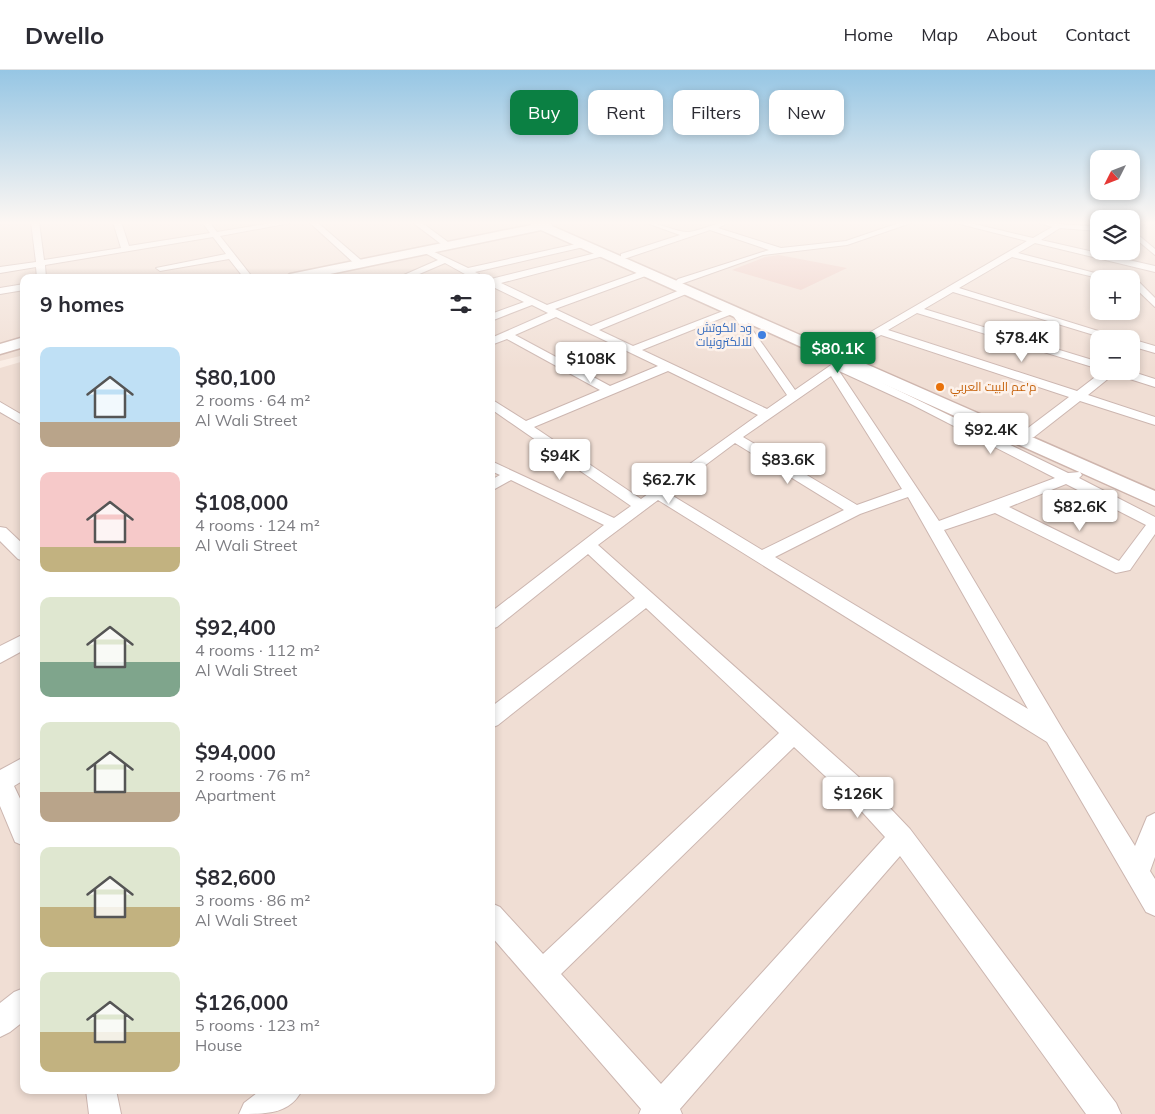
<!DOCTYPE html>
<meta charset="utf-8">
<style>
:root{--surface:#fff;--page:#f7f7f7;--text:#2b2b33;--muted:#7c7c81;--line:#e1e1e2;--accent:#0b8043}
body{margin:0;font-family:Mulish,Cairo,sans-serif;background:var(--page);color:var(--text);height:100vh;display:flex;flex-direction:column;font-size:19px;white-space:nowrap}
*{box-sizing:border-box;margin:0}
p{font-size:16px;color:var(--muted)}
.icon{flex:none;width:28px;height:28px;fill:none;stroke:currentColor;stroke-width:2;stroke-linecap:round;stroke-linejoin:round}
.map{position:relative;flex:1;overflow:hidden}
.panel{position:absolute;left:20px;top:204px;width:475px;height:820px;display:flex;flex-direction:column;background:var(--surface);border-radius:10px;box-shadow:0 2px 8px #0003}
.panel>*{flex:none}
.banner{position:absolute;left:510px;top:20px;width:475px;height:45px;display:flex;gap:10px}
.needle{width:32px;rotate:228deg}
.controls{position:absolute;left:1090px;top:80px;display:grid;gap:10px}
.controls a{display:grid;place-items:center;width:50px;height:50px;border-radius:10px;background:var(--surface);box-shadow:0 2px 8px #0003;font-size:25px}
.price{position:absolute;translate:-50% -42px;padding:0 11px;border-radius:5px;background:#fff;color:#222;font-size:16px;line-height:32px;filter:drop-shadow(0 1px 2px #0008)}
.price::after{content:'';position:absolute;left:50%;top:30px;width:15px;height:11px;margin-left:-8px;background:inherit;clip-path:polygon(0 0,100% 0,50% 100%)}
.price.current{background:var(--accent);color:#fff}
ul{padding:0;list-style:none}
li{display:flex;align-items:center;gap:15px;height:125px;padding:0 20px}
li span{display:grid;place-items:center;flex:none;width:140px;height:100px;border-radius:10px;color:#555}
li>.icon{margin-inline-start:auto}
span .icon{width:60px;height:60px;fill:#fffc;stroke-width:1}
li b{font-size:21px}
h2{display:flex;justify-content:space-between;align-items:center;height:60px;padding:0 20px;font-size:21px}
.tag{padding:0 18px;border-radius:10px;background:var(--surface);box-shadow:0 2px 8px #0003;font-size:18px;line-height:45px}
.tag.current{background:var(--accent);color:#fff}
header{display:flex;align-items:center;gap:30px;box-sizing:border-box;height:70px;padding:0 25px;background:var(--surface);border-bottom:1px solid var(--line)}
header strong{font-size:24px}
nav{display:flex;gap:28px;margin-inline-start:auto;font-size:18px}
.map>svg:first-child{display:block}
</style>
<header>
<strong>Dwello</strong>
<nav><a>Home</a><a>Map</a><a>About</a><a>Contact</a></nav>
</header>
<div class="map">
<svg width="1155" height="1044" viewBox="0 0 1155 1044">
<rect width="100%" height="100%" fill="#faede5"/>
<!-- residential -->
<g fill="#f0ded4" fill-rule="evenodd">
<path d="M0,152H1099V181H1131V152H1155V426L540,157L300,207L24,208V285L0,291ZM1099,209H1131V241H1099ZM1099,269H1131V301H1099Z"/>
<path d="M540,159L1155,438V1044H0V298L24,291V1020H491V208L307,207Z"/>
</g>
<!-- building -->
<path fill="#ecc8c0" d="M779,185L847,198L801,220L732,200L765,187Z"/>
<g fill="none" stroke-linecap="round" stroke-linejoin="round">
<defs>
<g id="street">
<path d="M31,152H39L44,190L121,178L113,152H121L129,176L210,163L202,152H209L217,162L276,152H295L220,166L253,208H244L229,189L160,201L156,198L226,184L213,167L45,195L46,208H37L36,197L0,203V197L36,192Z"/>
<path d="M309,152H317L362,191V195H356Z"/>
<path d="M412,152H421L452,175L445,177Z"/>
<path d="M644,152C658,152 678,163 689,162C704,160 715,152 730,152L718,158L781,178L846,171L902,152H914L847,175L763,185L681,214L676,211L678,209L769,180L710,160L627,188H621V184L680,165Z"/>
<path d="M952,152H966L1033,168L1052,157L1037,152L1099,157V161L1060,158L1041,170L1155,196V202L1035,173L1018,183L1118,209H1102L1012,187L959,218L1124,269H1107L953,222L924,239L1099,292V299L917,243L888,260L1077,321L1103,301H1130L1155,309V317L1114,304L1088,325L1155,347V355L1080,331L1034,367H1024L1022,364L1024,361L1069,327L881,265L846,285H838V281L1027,171Z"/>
<path d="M1131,159L1155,179V185L1131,165Z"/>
<path d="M585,172L589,174L588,176L475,202L479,204V208H472L445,193L410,208H397L438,190L423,182L422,180L426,178L468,198Z"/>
<path d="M604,181H607V185L501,213L547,235L645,200H651V204L555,239L591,256L685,218H691V222L599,260L633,276L731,238H737L795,320L834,293L845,292L846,295L1068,403L1080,402L1082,405L1079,408L1155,447V464L1130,500L1116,503L995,443L944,460L1063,660L1135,776L1147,747L1155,743V787L1150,801L1155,809V846L1146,842L1047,672L658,430L598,475L870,717L910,759L1116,1033L1121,1044H1086L900,786L680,1039L682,1044H639L641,1039L491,866V833L500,837L543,884L779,663L646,538L498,655L491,658V637L635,528L588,484L497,557L491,559V542L604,455L511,410L491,421V410L500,405L491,401V391L614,448L631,436L491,339V329L526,351L600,320L507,269L491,275V268L548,243L532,235L491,251V244L524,232L491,216V209ZM732,244L787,325L767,339L642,280ZM556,247L658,296L610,316L515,265ZM668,301L758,345L641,429L534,357ZM839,301L911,334L1055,408L939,451ZM831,306L902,419L857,435L743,367ZM735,373L844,440L762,480L668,423ZM1066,414L1146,455L1119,491L1009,437ZM908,427L1028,639L775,487L860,444ZM794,677L854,733L885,767L661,1014L561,904Z"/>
<path d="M1133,212H1139L1155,228V237L1133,216Z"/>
<path d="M24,214V220L0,224V218Z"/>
<path d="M1131,269L1155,276V283L1131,276Z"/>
<path d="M0,332L24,346V356L0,342Z"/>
<path d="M0,457L6,458L24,475V491L18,489L0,471Z"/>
<path d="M24,564V580L0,593V576Z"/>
<path d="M24,687V710L14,716L24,737V776L15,772L0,736V700Z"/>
<path d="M24,918V951L10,962L0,967V933L14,922Z"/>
<path d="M86,1020H116L121,1044H89Z"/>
<path d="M261,1020H302C290,1044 267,1044 239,1044L244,1033Z"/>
</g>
<g id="secondary">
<path d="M528,152L551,153L552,156L1155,421V436L541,160L311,208H284L290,204L531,155Z"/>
<path d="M24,267V277L0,284V274Z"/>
</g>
</defs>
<!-- street casing -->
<use href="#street" stroke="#ccb6b0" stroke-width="2"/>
<!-- secondary casing -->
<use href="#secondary" stroke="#ceb5ad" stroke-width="3"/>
<!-- street -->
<use href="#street" fill="#fff" fill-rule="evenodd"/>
<!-- secondary -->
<use href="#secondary" fill="#fff" fill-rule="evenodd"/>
</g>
<!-- sky -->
<linearGradient id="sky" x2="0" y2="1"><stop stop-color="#96c6e4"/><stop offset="0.51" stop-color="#fdf7f3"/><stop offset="1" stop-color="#fdf7f3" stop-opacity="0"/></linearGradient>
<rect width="1155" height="299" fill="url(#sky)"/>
<!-- markers -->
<circle fill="#3f7fe0" stroke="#fdf2eb" stroke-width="2" cx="762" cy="265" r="5"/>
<circle fill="#e8710a" stroke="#fdf2eb" stroke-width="2" cx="940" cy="317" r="5"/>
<g text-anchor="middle" stroke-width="5" stroke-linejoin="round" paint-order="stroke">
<!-- far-shop labels -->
<g font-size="12" fill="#366cbe" stroke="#fdf2eb" text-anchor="end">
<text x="752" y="262">ود الكوتش<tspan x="752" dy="14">للالكترونيات</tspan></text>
</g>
<!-- far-food labels -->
<g font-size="12" fill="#c56008" stroke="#fdf2eb" text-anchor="start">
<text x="950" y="321">م'عم البيت العربي</text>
</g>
</g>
</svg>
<div class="controls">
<a><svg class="needle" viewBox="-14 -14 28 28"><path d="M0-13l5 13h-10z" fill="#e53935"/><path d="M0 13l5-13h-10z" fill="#7c7c81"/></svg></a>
<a><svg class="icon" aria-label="layers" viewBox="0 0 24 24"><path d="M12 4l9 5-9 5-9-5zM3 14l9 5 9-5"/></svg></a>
<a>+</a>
<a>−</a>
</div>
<b class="price" style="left:1022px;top:293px">$78.4K</b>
<b class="price current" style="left:838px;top:304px">$80.1K</b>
<b class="price" style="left:591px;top:314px">$108K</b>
<b class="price" style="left:991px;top:385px">$92.4K</b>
<b class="price" style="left:560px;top:411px">$94K</b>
<b class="price" style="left:788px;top:415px">$83.6K</b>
<b class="price" style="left:669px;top:435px">$62.7K</b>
<b class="price" style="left:1080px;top:462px">$82.6K</b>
<b class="price" style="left:858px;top:749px">$126K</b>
<div class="banner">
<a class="tag current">Buy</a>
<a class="tag">Rent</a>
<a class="tag">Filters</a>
<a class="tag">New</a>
</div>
<section class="panel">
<h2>9 homes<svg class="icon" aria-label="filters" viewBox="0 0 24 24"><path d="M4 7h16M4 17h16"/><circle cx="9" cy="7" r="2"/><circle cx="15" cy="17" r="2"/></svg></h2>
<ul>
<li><span style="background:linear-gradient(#bfe0f5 75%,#b9a48a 0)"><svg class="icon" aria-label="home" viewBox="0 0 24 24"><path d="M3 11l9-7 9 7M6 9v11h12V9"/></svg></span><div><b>$80,100</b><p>2 rooms · 64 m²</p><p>Al Wali Street</p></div></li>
<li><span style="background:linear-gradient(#f6c9c9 75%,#c2b280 0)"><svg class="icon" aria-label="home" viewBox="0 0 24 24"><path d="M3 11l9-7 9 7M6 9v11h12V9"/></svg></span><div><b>$108,000</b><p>4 rooms · 124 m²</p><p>Al Wali Street</p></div></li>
<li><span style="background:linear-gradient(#dfe7d0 65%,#7fa58c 0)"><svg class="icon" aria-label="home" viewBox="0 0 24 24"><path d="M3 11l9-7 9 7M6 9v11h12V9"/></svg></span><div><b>$92,400</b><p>4 rooms · 112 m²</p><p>Al Wali Street</p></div></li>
<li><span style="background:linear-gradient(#dfe7d0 70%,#b9a48a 0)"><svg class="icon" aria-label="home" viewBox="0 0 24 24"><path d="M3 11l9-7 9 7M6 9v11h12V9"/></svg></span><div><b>$94,000</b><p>2 rooms · 76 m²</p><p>Apartment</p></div></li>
<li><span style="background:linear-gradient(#dfe7d0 60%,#c2b280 0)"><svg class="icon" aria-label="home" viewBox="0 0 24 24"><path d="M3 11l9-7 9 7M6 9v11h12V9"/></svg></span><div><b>$82,600</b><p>3 rooms · 86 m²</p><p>Al Wali Street</p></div></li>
<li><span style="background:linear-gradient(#dfe7d0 60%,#c2b280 0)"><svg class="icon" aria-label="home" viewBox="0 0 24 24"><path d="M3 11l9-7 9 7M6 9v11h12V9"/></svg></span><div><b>$126,000</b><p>5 rooms · 123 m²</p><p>House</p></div></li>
</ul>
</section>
</div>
